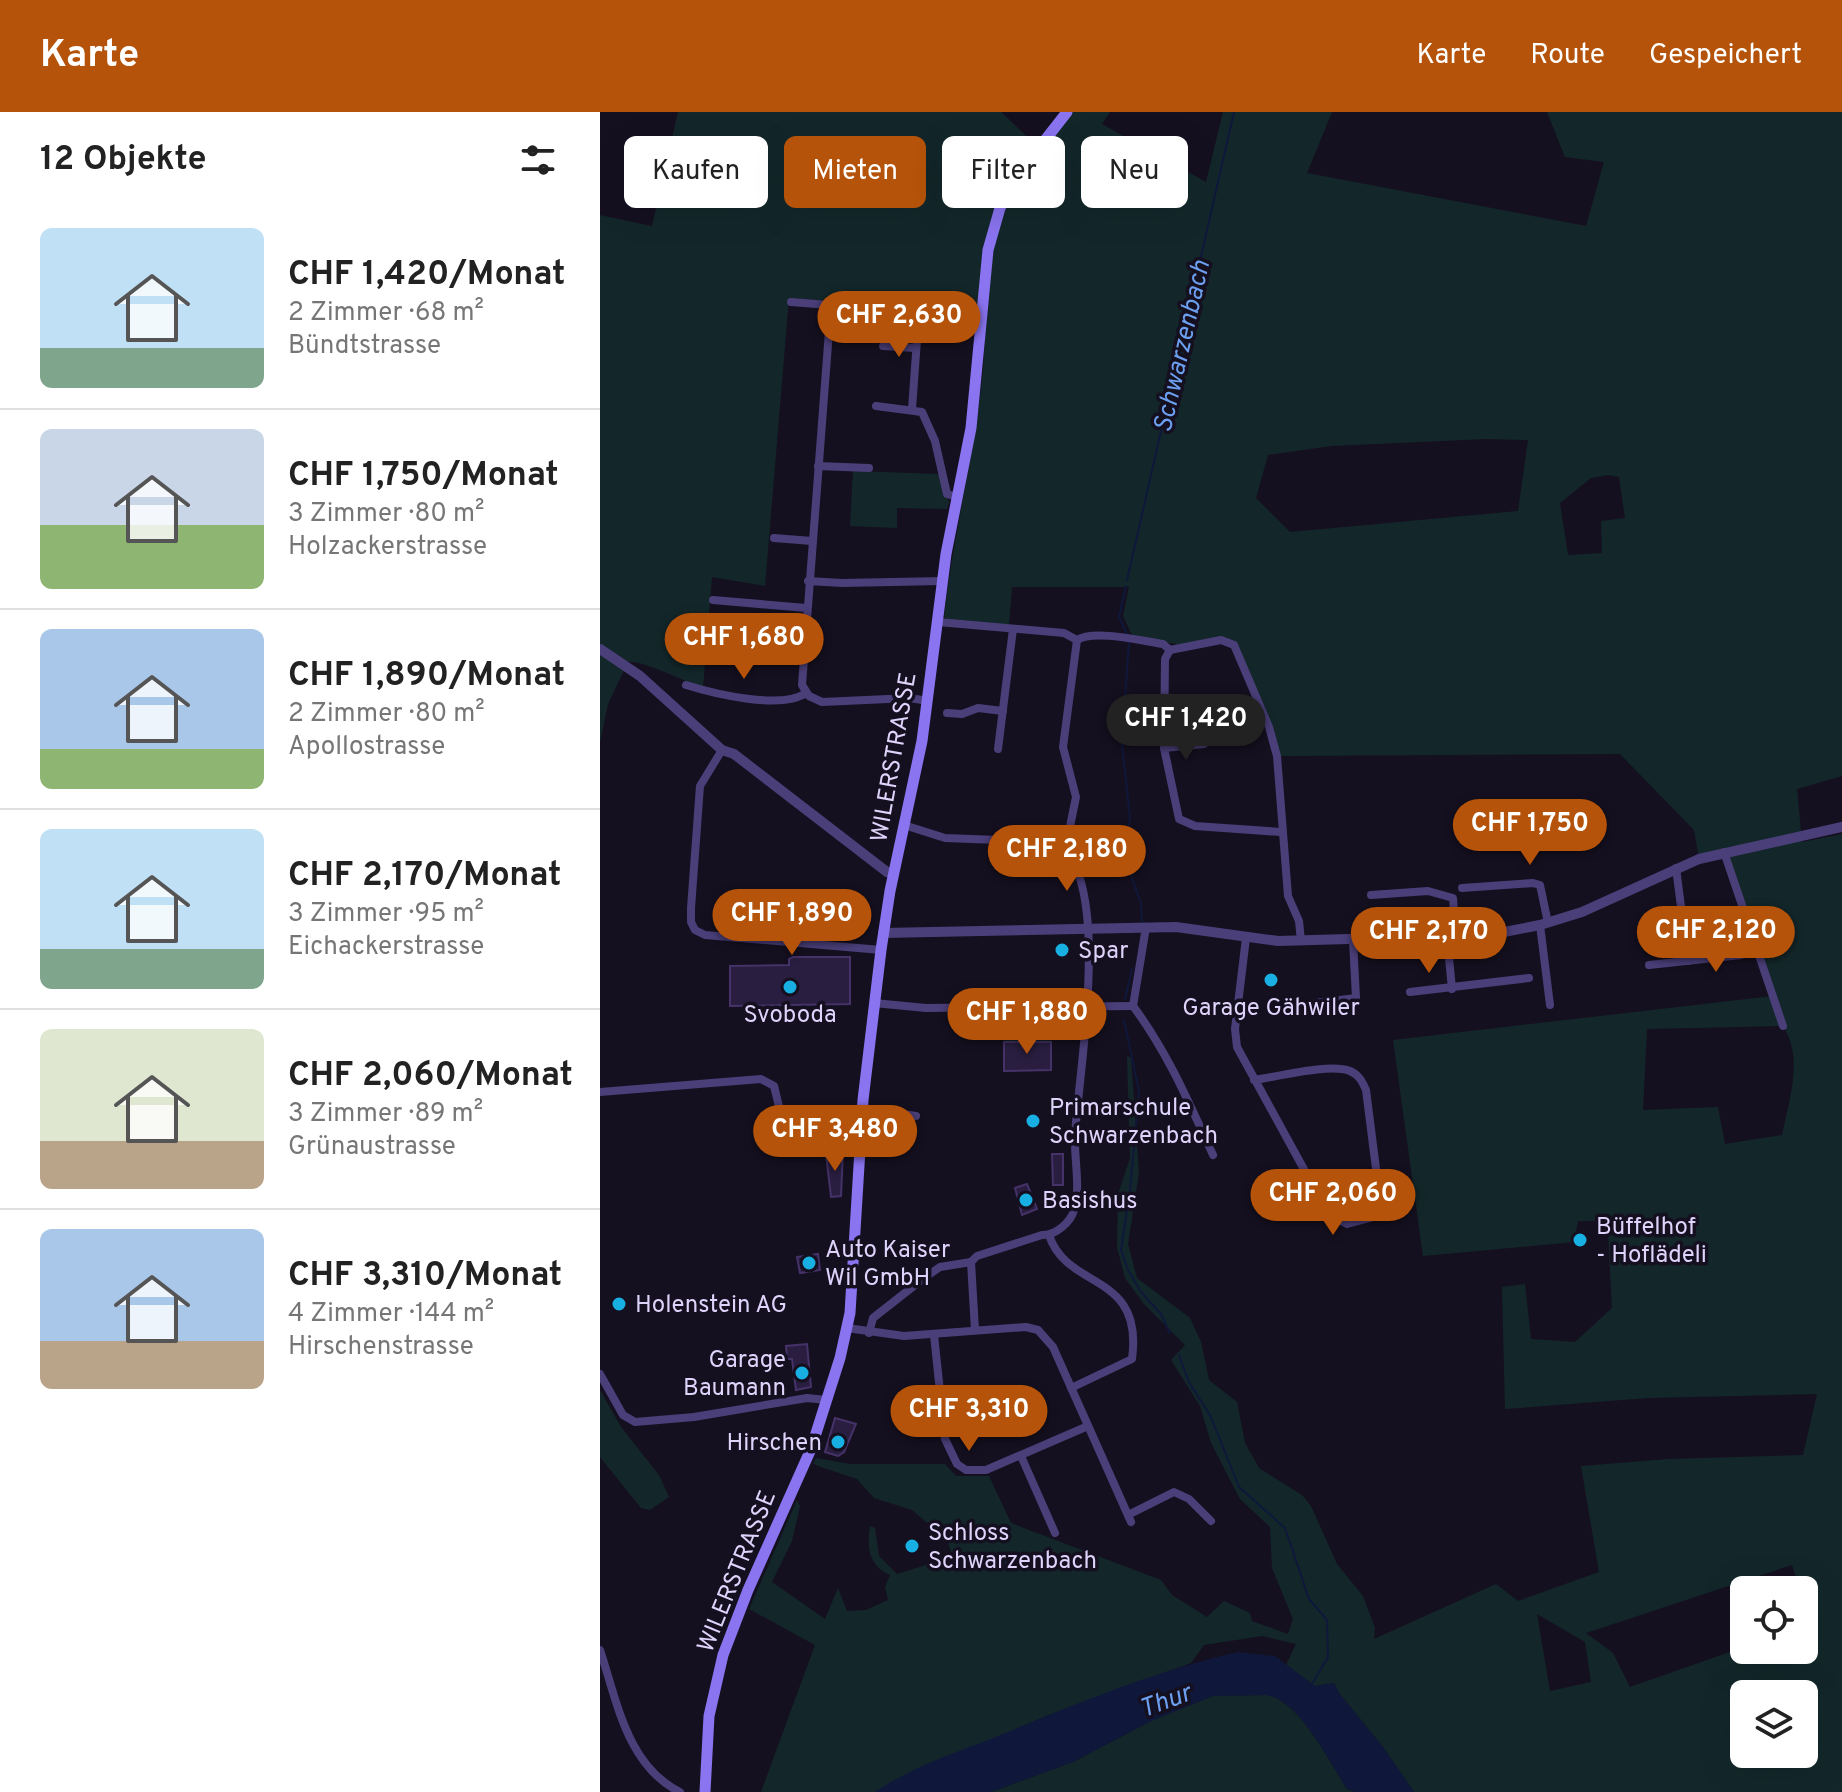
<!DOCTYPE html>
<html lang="de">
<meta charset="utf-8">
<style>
:root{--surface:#fff;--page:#f2f2f2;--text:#222;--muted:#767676;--line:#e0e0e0;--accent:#b45309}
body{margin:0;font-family:Overpass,sans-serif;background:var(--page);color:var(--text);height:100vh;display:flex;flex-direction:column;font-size:30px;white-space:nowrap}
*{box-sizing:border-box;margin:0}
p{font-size:26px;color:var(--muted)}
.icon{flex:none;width:44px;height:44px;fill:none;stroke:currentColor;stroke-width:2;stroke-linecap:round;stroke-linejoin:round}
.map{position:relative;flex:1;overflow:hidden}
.details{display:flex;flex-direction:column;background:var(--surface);width:600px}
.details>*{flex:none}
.top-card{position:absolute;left:24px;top:24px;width:760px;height:72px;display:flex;gap:16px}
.buttons{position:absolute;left:1130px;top:1464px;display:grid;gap:16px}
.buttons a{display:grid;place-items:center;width:88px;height:88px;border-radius:12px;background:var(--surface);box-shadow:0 8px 32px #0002;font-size:40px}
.price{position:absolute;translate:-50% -68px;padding:0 18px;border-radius:28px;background:var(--accent);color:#fff;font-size:26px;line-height:52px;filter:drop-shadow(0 2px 4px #0008)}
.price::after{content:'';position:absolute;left:50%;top:48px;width:24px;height:18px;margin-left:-12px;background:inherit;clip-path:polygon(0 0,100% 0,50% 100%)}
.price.current{background:#222;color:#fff}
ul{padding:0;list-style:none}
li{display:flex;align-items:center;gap:24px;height:200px;padding:0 40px}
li+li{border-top:2px solid var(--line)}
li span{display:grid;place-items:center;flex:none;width:224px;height:160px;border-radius:12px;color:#555}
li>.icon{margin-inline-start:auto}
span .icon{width:96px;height:96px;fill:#fffc;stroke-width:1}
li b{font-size:34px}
h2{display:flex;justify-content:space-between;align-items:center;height:96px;padding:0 40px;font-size:34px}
.tag{padding:0 28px;border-radius:12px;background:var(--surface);box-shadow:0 8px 32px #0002;font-size:28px;line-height:72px}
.tag.current{background:var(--accent);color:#fff}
header{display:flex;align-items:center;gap:48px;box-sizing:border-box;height:112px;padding:0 40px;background:var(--accent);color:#fff}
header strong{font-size:38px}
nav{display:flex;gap:44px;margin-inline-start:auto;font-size:28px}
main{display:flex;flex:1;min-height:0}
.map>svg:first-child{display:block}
</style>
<header>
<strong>Karte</strong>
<nav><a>Karte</a><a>Route</a><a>Gespeichert</a></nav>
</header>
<main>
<section class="details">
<h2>12 Objekte<svg class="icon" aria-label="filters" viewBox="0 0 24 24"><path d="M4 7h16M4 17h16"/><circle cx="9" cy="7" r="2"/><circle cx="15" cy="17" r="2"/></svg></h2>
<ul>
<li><span style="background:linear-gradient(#bfe0f5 75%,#7fa58c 0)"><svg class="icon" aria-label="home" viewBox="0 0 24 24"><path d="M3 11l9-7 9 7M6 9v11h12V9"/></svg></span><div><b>CHF 1,420/Monat</b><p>2 Zimmer · 68 m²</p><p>Bündtstrasse</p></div></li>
<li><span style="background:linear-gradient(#c9d6e8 60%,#8fb573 0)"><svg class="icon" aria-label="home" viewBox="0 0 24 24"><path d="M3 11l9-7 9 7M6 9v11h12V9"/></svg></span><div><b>CHF 1,750/Monat</b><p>3 Zimmer · 80 m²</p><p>Holzackerstrasse</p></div></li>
<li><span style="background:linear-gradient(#a9c7e8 75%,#8fb573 0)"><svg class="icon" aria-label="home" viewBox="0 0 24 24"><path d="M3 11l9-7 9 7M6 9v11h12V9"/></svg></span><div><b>CHF 1,890/Monat</b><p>2 Zimmer · 80 m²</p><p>Apollostrasse</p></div></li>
<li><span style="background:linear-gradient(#bfe0f5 75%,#7fa58c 0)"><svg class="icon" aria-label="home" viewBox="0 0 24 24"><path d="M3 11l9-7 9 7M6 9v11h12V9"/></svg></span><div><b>CHF 2,170/Monat</b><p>3 Zimmer · 95 m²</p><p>Eichackerstrasse</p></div></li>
<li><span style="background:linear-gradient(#dfe7d0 70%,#b9a48a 0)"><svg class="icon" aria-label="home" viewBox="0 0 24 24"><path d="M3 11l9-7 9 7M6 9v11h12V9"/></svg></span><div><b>CHF 2,060/Monat</b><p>3 Zimmer · 89 m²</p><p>Grünaustrasse</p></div></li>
<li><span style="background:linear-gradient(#a9c7e8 70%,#b9a48a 0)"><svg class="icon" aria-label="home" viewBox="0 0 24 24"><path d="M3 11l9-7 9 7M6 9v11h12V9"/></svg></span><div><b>CHF 3,310/Monat</b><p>4 Zimmer · 144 m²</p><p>Hirschenstrasse</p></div></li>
</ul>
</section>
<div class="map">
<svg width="1242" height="1680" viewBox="0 0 1242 1680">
<rect width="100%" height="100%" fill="#151020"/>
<!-- green -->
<g fill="#13272a" fill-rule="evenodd">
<path d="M78,0H401L437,34L467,0H510L502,12L606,70L623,0H732L707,61L986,114L1004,50L965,45L947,0H1242V664L1197,677L1202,730L1242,722V1680H814L783,1635L739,1581L734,1571L715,1574L686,1553L696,1532L662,1524L604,1533L591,1551L446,1604L275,1680H161L215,1533L149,1497L197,1388L200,1394L192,1429L172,1470L225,1507L238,1476L247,1499L266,1498L288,1488L285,1475L290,1463C268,1453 267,1436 270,1414L275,1416L279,1444L297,1462L329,1452L351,1439L346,1427L312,1398L274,1386L257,1367L218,1354L213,1351L216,1346L250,1352H345L356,1364H389L411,1411L561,1468L572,1483L607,1505L624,1489L650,1501L652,1509L688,1522L693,1507L672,1456L670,1415L640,1387L611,1331L600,1294L571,1248L585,1233L544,1192L525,1166L517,1135L518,1082L530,1046L527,944L531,946L539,1061L528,1132L537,1166L590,1206L601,1230L609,1268L637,1290L645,1331L659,1356L702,1383L711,1394L737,1452L763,1484L775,1516L774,1527L896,1472L918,1489L999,1460L981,1354L1069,1347L1203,1343L1217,1282L1048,1286L905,1297L902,1175L925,1172L931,1227L975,1230L1012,1196L1008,1119L998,1109H978L974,1130L823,1144L793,928L1173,884L1126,747H1099L1094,718L1020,642L677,644L669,614L630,531L593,535L533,525L523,504L529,475H412L409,513L346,508L344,504C355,403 387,303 385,201L189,186L165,474L112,465L103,576C85,570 43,548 28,550L8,592L0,630V103L52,114ZM886,327L928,328L918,399L690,420L656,386L668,343L731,334ZM1008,363L1019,365L1025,406L1001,409L1002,441L968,443L960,391L991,366ZM1183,914C1204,946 1189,988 1182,1023L1125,1032L1118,995L1043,998L1047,917ZM1192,1453L1200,1478H1204L1210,1512L1204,1514V1538H1144V1535L1030,1575L1013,1541L986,1521ZM937,1502L985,1530L991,1570L950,1579ZM1144,1582H1204V1642H1144Z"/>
<path d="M253,359L339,362L349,390L347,397L297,396V416L250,414Z"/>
<path d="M404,901H450L451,929H404Z"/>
<path d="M0,1278L21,1315L59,1363L69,1385L50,1398L41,1396L0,1345Z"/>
<path d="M666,1583C699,1587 730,1651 747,1677L755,1680H391L473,1650L551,1609L613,1584Z"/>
</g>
<!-- water -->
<path fill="#0f183a" d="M638,1540L675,1544L715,1574L734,1571L739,1581L783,1635L814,1680H755L747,1677C730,1651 699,1587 666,1583L613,1584L551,1609L473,1650L391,1680H275C310,1656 354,1641 393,1626C473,1593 554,1559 638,1540Z"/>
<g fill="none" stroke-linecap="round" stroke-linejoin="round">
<!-- stream -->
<g stroke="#0f183a" stroke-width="2">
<path d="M527,468L634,0"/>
<path d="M526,474L519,505L527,522"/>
<path d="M529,529L522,633L530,705L526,734L529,757L541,792L542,811"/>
<path d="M525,887L532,857"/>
<path d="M524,908L539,979L530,1078L521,1138L528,1158L541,1180L561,1202L570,1221"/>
<path d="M579,1243L589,1270L611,1305L639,1375L685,1416L709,1487L727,1508L728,1545L712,1572"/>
</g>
</g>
<!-- building -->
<g fill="#291e3f" stroke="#453269" stroke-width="2">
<path d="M193,845H250V892L130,894V854L189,853V847Z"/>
<path d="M404,930H451V958L404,959Z"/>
<path d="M243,1039L241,1084L231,1085L226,1042Z"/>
<path d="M452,1042H463V1073H453Z"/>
<path d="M427,1072L437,1097L422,1103L415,1076Z"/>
<path d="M218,1142L220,1158L200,1161L197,1145Z"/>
<path d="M207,1232L211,1275L196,1278L192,1247H187L186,1234Z"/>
<path d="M235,1306L256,1312L244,1340L238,1344L225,1340Z"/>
</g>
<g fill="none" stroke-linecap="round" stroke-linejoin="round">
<!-- minor -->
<g stroke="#4b3f7a" stroke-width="8">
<path d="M191,190L381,205"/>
<path d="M231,193L202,573L209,584L222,590L310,586L328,589"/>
<path d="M283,234L315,236"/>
<path d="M276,294L322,300L335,329L347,382L357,385"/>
<path d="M312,297L319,200"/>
<path d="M218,354L269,356"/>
<path d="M174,426L212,429"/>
<path d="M208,469L242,471L342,469"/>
<path d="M113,488L206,496"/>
<path d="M338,510L464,521L477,528"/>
<path d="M477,528C493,517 543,529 563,532L570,538L621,528L634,533L669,615L677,644L688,784L699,809L701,829"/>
<path d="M570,538L565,547L564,636L579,707L595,714L681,720"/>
<path d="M86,573C115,582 181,598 206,581"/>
<path d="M347,601L362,602L378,596L403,599"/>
<path d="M564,636L604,632"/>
<path d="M398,637L413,517"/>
<path d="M122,638L100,674L91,796V810L95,818L105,823L281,838"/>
<path d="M304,713L345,726L427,729L461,735C512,776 478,963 475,1024C474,1047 481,1076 474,1098C471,1110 455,1124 442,1123L377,1144L371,1150"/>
<path d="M465,739L476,685L463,635L477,528"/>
<path d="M1124,740L1183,914"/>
<path d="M1076,756L1088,849"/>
<path d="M862,776L933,771L940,773L948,811"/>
<path d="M771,783L828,779L853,786L856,825"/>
<path d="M1084,809L1132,804"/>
<path d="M940,813L950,893"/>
<path d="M546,815L533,894C568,941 589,991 613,1043"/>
<path d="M847,825L852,877"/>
<path d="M646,826L635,917L637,935L729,1103L747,1112L770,1106L780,1088L766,978C762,969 759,963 750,959C730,951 677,965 654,968"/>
<path d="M1049,853L1141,843"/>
<path d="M810,880L929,866"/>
<path d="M274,891L326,896L533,894"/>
<path d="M682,895L756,886L753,828"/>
<path d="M0,980L161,967L174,974L184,1015L192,1026L210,1030L260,1023"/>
<path d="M262,996L316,1004"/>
<path d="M449,1123C467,1179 544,1159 532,1247L471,1276"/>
<path d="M371,1150L375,1218"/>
<path d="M247,1216L304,1224L426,1215L438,1218L453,1235L531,1410"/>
<path d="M269,1221L273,1206L324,1166L340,1155L371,1150"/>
<path d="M334,1223L345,1327L357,1352L366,1358H386L488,1314"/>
<path d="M0,1262L23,1303L35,1310L94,1305L207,1286L226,1288"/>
<path d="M421,1344L455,1421"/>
<path d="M528,1403L574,1380L589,1387L611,1409"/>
<path d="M0,1538C17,1589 27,1654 80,1680"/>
</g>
<!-- tertiary -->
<g stroke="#4b3f7a" stroke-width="10">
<path d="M0,537L40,564L122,638L134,642L287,760L293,762"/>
<path d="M283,821L576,815L678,829L889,823L940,813L982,800L1099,747L1242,715"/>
</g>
<!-- secondary -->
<path stroke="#8a74f0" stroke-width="11" d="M105,1680L109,1604L123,1543L148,1478L211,1337L240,1246L250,1201L263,988L281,838L290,779L322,629L346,442L371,316L388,138L400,96L413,69L467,0"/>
</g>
<!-- markers -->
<g fill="#18afe2" stroke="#151020" stroke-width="3">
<circle cx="462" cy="838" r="8"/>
<circle cx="671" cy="868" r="8"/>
<circle cx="190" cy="875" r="8"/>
<circle cx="433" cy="1009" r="8"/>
<circle cx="426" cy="1088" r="8"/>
<circle cx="980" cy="1128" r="8"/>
<circle cx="209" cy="1151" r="8"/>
<circle cx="19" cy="1192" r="8"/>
<circle cx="202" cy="1261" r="8"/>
<circle cx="238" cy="1330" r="8"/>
<circle cx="312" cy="1434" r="8"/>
</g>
<g text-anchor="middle" stroke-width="7" stroke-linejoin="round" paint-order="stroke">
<!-- street labels -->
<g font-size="24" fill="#ded3fa" stroke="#151020">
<text transform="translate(293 645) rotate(-80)" y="8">WILERSTRASSE</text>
<text transform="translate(136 1459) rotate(-68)" y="8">WILERSTRASSE</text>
</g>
<!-- poi labels -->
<g font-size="24" fill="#ded3fa" stroke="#151020" text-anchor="start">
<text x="478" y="846">Spar</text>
<text x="671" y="903" text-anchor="middle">Garage Gähwiler</text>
<text x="190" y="910" text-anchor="middle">Svoboda</text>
<text x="449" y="1003">Primarschule<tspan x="449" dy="28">Schwarzenbach</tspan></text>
<text x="442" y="1096">Basishus</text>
<text x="996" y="1122">Büffelhof<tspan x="996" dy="28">- Hoflädeli</tspan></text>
<text x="225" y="1145">Auto Kaiser<tspan x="225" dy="28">Wil GmbH</tspan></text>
<text x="35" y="1200">Holenstein AG</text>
<text x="186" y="1255" text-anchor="end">Garage<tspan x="186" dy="28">Baumann</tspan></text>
<text x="222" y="1338" text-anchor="end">Hirschen</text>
<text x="328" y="1428">Schloss<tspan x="328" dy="28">Schwarzenbach</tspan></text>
</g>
<!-- water labels -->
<g font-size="26" font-style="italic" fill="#6c9fef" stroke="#151020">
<text transform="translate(581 234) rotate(-77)" y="9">Schwarzenbach</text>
<text transform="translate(565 1588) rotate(-20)" y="9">Thur</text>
</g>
</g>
</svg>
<div class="buttons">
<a><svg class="icon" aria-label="locate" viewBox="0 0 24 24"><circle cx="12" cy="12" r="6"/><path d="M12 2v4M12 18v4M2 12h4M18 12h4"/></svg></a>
<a><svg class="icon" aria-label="layers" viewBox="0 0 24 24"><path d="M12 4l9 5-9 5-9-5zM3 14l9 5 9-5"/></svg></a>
</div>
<b class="price" style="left:299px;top:247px">CHF 2,630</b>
<b class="price" style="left:144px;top:569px">CHF 1,680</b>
<b class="price current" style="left:586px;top:650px">CHF 1,420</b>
<b class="price" style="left:930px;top:755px">CHF 1,750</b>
<b class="price" style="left:467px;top:781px">CHF 2,180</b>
<b class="price" style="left:192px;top:845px">CHF 1,890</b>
<b class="price" style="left:1116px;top:862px">CHF 2,120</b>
<b class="price" style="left:829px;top:863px">CHF 2,170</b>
<b class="price" style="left:427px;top:944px">CHF 1,880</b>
<b class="price" style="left:235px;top:1061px">CHF 3,480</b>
<b class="price" style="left:733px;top:1125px">CHF 2,060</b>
<b class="price" style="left:369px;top:1341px">CHF 3,310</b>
<div class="top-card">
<a class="tag">Kaufen</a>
<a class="tag current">Mieten</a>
<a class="tag">Filter</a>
<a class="tag">Neu</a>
</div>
</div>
</main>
